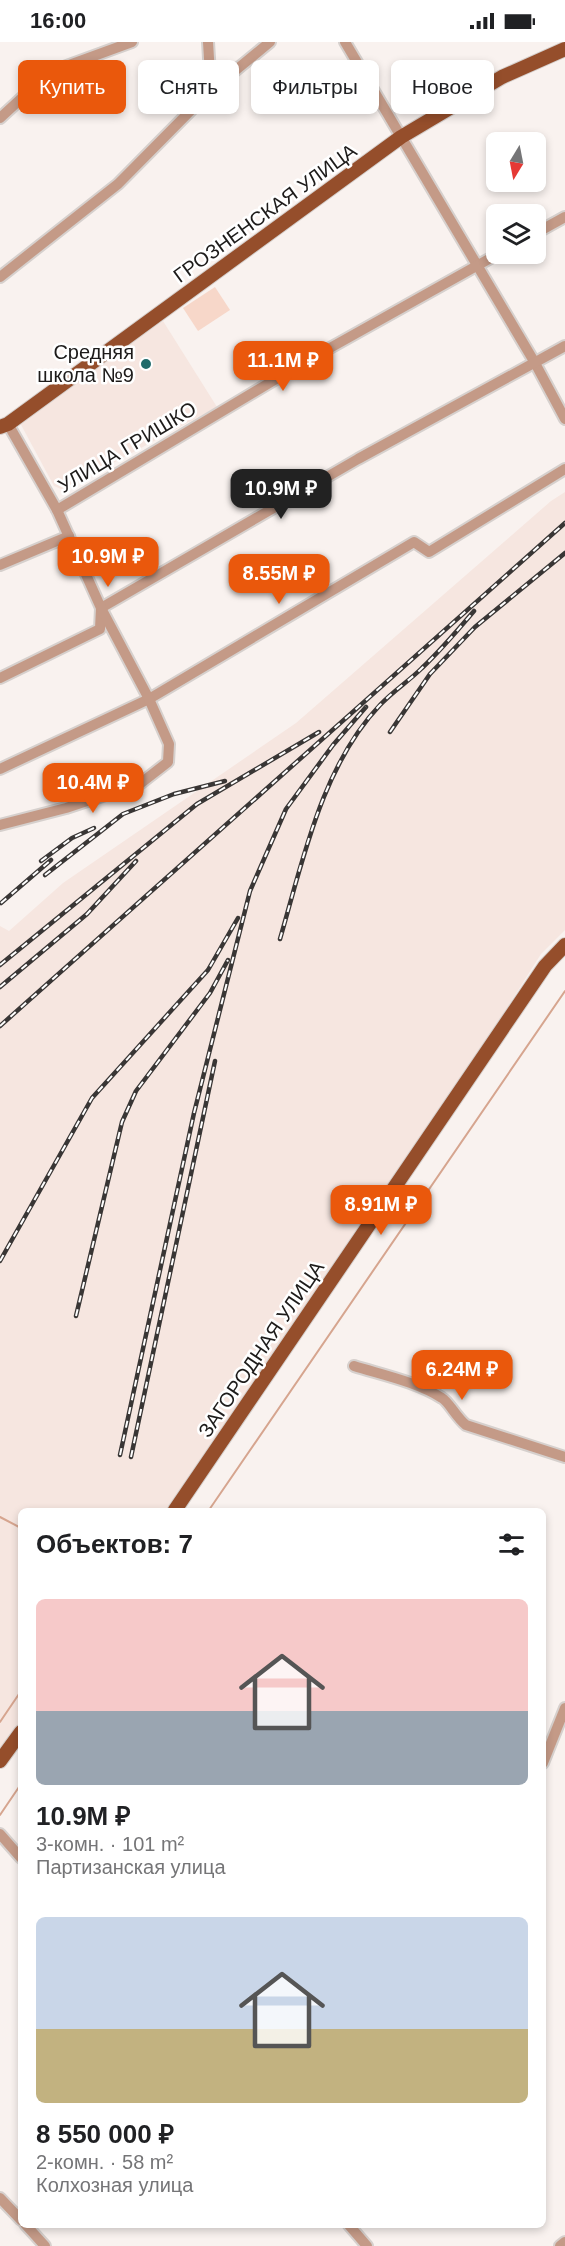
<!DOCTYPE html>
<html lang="ru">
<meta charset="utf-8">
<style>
:root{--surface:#fff;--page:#f2f2f2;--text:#202124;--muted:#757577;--accent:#ea580c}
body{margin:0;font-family:Arial,sans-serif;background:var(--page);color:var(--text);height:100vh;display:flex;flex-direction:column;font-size:22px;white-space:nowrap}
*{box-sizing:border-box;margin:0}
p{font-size:20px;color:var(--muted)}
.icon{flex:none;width:33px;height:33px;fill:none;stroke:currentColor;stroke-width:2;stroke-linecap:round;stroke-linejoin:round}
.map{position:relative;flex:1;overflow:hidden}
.side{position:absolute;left:18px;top:1466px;width:528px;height:720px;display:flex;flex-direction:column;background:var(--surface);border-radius:9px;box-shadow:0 3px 9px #0003}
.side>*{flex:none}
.banner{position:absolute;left:18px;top:18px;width:530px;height:54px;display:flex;gap:12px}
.needle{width:39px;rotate:190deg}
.controls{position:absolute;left:486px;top:90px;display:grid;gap:12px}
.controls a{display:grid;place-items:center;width:60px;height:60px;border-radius:9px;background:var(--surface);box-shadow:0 3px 9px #0003;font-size:30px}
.price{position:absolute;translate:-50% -51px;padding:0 14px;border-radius:12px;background:var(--accent);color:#fff;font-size:20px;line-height:39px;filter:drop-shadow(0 2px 3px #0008)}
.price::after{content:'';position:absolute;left:50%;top:36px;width:18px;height:14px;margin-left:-9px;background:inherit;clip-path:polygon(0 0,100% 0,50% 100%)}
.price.current{background:#222;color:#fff}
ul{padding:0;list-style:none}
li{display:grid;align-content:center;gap:12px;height:318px;padding:0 18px}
li span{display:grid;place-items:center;height:186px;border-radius:9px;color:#555}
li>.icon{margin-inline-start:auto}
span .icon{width:108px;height:108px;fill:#fffc;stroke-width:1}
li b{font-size:26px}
h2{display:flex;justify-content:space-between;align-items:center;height:72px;padding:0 18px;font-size:26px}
.pill{padding:0 21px;border-radius:9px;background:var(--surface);box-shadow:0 3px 9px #0003;font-size:21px;line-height:54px}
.pill.current{background:var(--accent);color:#fff}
.status{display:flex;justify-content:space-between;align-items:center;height:42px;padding:0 30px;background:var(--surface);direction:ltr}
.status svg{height:16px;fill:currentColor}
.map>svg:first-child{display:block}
</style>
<div class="status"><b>16:00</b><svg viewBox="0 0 49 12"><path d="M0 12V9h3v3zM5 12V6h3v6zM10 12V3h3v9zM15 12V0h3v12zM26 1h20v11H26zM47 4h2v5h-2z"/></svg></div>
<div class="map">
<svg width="565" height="2204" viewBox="0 0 565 2204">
<rect width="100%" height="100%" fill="#f9f2ef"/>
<!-- built -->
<g fill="#f6e6e0">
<path d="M163,279L217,365L63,448L54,444L19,379Z"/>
<path d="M565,450V888L541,912L447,1061L174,1468H21V1691L0,1723V884L9,889L63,841L296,681L551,459Z"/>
</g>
<!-- green -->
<path fill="#f7d7c9" d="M215,245L230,268L198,289L183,266Z"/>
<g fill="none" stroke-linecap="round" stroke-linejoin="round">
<!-- stream -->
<g stroke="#d6a58f" stroke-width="2">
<path d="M209,1468L565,949"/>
<path d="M0,1475L21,1486"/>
<path d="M0,1680L21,1649"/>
<path d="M0,1773L21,1742"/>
</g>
<defs>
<g id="minor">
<path d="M208,0L211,49"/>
<path d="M345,0L535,321L565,377"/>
<path d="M0,76L50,30L132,0"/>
<path d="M536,191L565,175"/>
<path d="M0,235L118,142L208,51L270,0"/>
<path d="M57,468L296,325L498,212"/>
<path d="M0,523L69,494"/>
<path d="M0,636L100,587L101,566L358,417L565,304"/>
<path d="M0,727L149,657L414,500L429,510L565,427"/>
<path d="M0,783L66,766L141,741L168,720L169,702L149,657L101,566L57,468L8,382"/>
<path d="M354,1324C383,1333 417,1340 442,1356C449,1360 456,1375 466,1383L565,1415"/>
<path d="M543,1721L565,1666"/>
<path d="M0,1792L21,1816"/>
<path d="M0,2156L21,2178"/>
<path d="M25,2182L45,2204"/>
<path d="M348,2182L367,2204"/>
<path d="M560,2204L565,2200"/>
</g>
<g id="major">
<path d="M0,385L8,382L401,95L502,35L565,7"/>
<path d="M175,1468L545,924L565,903"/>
<path d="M0,1719L21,1690"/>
</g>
</defs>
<!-- minor casing -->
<use href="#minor" stroke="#d6d0cd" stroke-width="14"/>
<!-- major casing -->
<use href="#major" stroke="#d6d0cd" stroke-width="16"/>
<!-- minor -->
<use href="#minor" stroke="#c49a87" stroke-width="10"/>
<!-- major -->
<use href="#major" stroke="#954e2b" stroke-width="14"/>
<defs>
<g id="rail">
<path d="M390,690L430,632L475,585L565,511"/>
<path d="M41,819L72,796L94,786"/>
<path d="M45,833L123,772L174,752L225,739"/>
<path d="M1,861L51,818"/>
<path d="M280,897C303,818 322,724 380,663C393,649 409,639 422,626C441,608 457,589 474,569"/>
<path d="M0,923L197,762L319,690"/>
<path d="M0,945L87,872L136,819"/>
<path d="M0,984L565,481"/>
<path d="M0,1219L92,1056L208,928L238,876"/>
<path d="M76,1274L122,1080L136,1049L210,951L228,918"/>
<path d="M120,1413L194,1071L250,849L286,767L333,703L366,665"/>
<path d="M131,1415L215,1019"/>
</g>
</defs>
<!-- rail casing -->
<use href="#rail" stroke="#393635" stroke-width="4.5"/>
<!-- rail -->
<use href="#rail" stroke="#fff" stroke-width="2" stroke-dasharray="7" stroke-linecap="butt"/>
</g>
<!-- markers -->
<circle fill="#1f6b6b" stroke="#fff" stroke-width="2" cx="146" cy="322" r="6"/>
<g text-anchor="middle" stroke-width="5" stroke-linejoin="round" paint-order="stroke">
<!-- street labels -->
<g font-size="20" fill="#1d1b1a" stroke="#fff">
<text transform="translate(265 171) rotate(-36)" y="7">ГРОЗНЕНСКАЯ УЛИЦА</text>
<text transform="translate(127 405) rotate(-31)" y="7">УЛИЦА ГРИШКО</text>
<text transform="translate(261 1307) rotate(-56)" y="7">ЗАГОРОДНАЯ УЛИЦА</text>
</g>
<!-- poi labels -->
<g font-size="20" fill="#1d1b1a" stroke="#fff" text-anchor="end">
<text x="134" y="317">Средняя<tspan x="134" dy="23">школа №9</tspan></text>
</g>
</g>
</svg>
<div class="controls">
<a><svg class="needle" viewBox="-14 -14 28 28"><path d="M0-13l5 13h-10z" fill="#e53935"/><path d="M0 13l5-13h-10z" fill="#757577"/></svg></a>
<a><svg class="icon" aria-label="layers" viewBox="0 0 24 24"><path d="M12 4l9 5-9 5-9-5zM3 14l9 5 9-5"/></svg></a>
</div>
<b class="price" style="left:283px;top:350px">11.1M ₽</b>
<b class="price current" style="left:281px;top:478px">10.9M ₽</b>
<b class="price" style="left:108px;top:546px">10.9M ₽</b>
<b class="price" style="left:279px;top:563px">8.55M ₽</b>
<b class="price" style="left:93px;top:772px">10.4M ₽</b>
<b class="price" style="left:381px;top:1194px">8.91M ₽</b>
<b class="price" style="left:462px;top:1359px">6.24M ₽</b>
<div class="banner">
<a class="pill current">Купить</a>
<a class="pill">Снять</a>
<a class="pill">Фильтры</a>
<a class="pill">Новое</a>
</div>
<section class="side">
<h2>Объектов: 7<svg class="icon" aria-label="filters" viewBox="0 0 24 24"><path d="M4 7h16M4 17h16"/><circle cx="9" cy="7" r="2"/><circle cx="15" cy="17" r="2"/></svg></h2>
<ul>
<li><span style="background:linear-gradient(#f6c9c9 60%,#9aa5b1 0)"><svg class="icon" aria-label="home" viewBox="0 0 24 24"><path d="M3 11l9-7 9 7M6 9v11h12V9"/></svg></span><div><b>10.9M ₽</b><p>3-комн. · 101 m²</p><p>Партизанская улица</p></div></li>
<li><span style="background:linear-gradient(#c9d6e8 60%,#c2b280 0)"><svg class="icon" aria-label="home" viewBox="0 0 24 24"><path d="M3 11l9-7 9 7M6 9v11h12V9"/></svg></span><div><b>8 550 000 ₽</b><p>2-комн. · 58 m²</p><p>Колхозная улица</p></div></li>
</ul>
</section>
</div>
